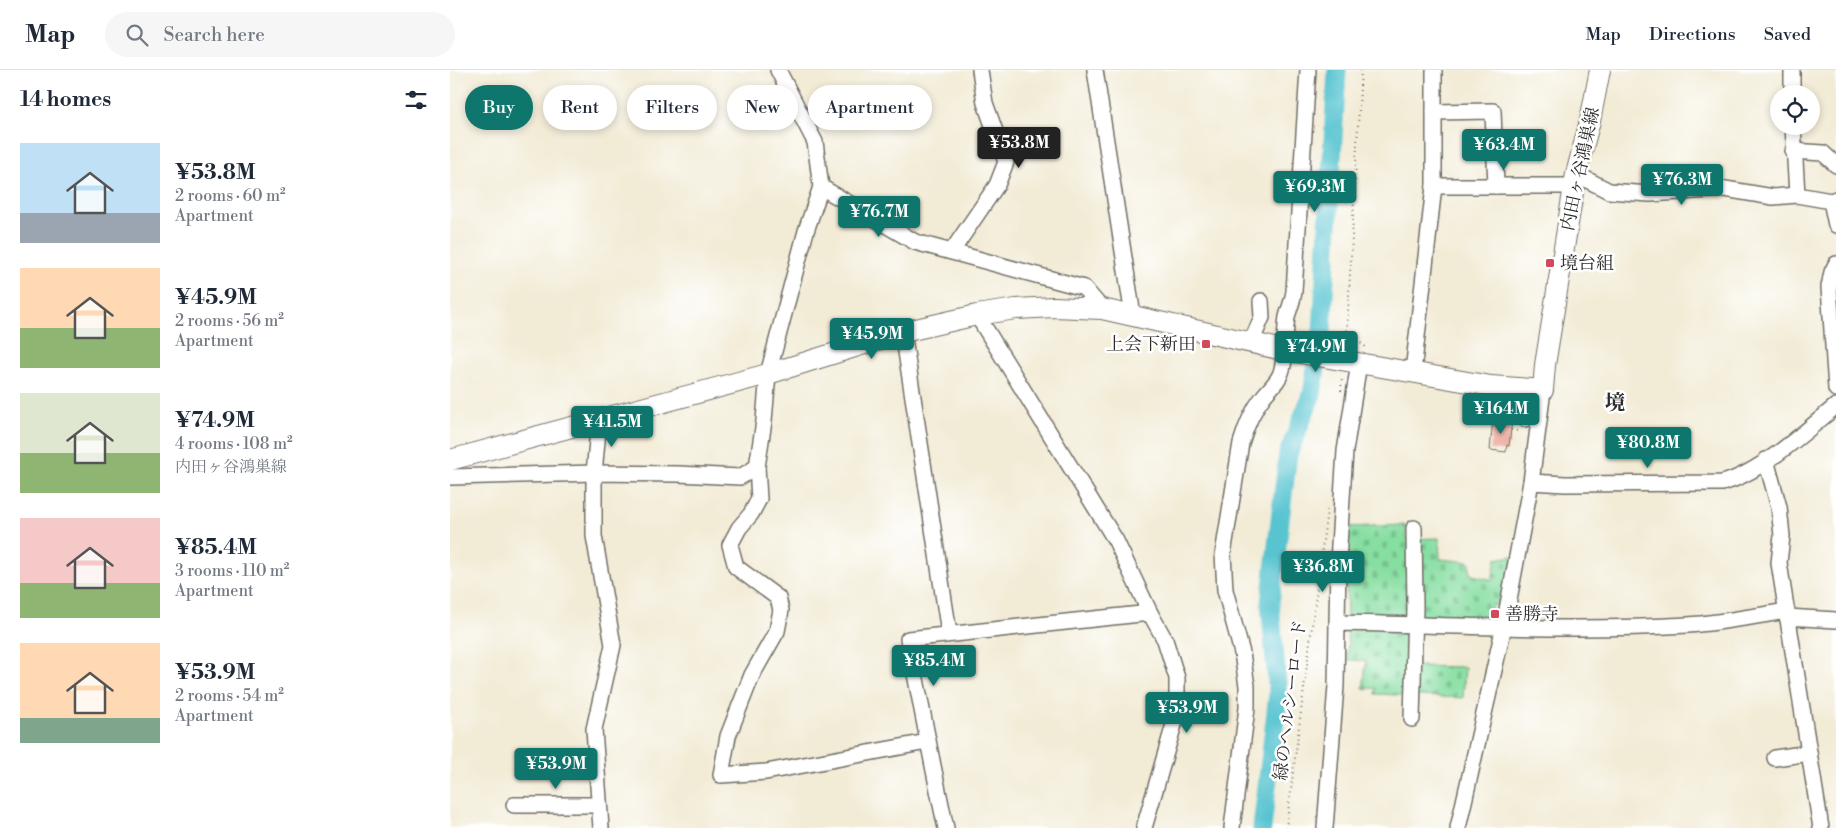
<!DOCTYPE html>
<meta charset="utf-8">
<style>
:root{--surface:#fff;--page:#f6f6f7;--text:#1f2937;--muted:#747a83;--line:#e0e1e3;--accent:#0f766e}
body{margin:0;font-family:"Libre Bodoni","Noto Serif JP",serif;background:var(--page);color:var(--text);height:100vh;display:flex;flex-direction:column;font-size:19px;white-space:nowrap}
*{box-sizing:border-box;margin:0}
p{font-size:16px;color:var(--muted)}
.icon{flex:none;width:28px;height:28px;fill:none;stroke:currentColor;stroke-width:2;stroke-linecap:round;stroke-linejoin:round}
.map{position:relative;flex:1;overflow:hidden}
.side{display:flex;flex-direction:column;background:var(--surface);width:450px}
.side>*{flex:none}
.top-card{position:absolute;left:15px;top:15px;width:475px;height:45px;display:flex;gap:10px}
.tools{position:absolute;left:1320px;top:15px;display:grid;gap:10px}
.tools a{display:grid;place-items:center;width:50px;height:50px;border-radius:50%;background:var(--surface);box-shadow:0 2px 8px #0003;font-size:25px}
.price{position:absolute;translate:-50% -42px;padding:0 11px;border-radius:5px;background:var(--accent);color:#fff;font-size:16px;line-height:32px;filter:drop-shadow(0 1px 2px #0008)}
.price::after{content:'';position:absolute;left:50%;top:30px;width:15px;height:11px;margin-left:-8px;background:inherit;clip-path:polygon(0 0,100% 0,50% 100%)}
.price.selected{background:#222;color:#fff}
ul{padding:0;list-style:none}
li{display:flex;align-items:center;gap:15px;height:125px;padding:0 20px}
li span{display:grid;place-items:center;flex:none;width:140px;height:100px;border-radius:0px;color:#555}
li>.icon{margin-inline-start:auto}
span .icon{width:60px;height:60px;fill:#fffc;stroke-width:1}
li b{font-size:21px}
h2{display:flex;justify-content:space-between;align-items:center;height:60px;padding:0 20px;font-size:21px}
.tag{padding:0 18px;border-radius:22px;background:var(--surface);box-shadow:0 2px 8px #0003;font-size:18px;line-height:45px}
.tag.selected{background:var(--accent);color:#fff}
header{display:flex;align-items:center;gap:30px;box-sizing:border-box;height:70px;padding:0 25px;background:var(--surface);border-bottom:1px solid var(--line)}
header strong{font-size:24px}
nav{display:flex;gap:28px;margin-inline-start:auto;font-size:18px}
.search{width:350px;height:45px;background:var(--page);display:flex;align-items:center;gap:12px;box-sizing:border-box;padding:0 18px;border-radius:28px;color:var(--muted);font-size:19px}
main{display:flex;flex:1;min-height:0}
.map>svg:first-child{display:block}
</style>
<header>
<strong>Map</strong>
<div class="search"><svg class="icon" aria-label="search" viewBox="0 0 24 24"><circle cx="10" cy="10" r="6"/><path d="M15 15l6 6"/></svg>Search here</div>
<nav><a>Map</a><a>Directions</a><a>Saved</a></nav>
</header>
<main>
<section class="side">
<h2>14 homes<svg class="icon" aria-label="filters" viewBox="0 0 24 24"><path d="M4 7h16M4 17h16"/><circle cx="9" cy="7" r="2"/><circle cx="15" cy="17" r="2"/></svg></h2>
<ul>
<li><span style="background:linear-gradient(#bfe0f5 70%,#9aa5b1 0)"><svg class="icon" aria-label="home" viewBox="0 0 24 24"><path d="M3 11l9-7 9 7M6 9v11h12V9"/></svg></span><div><b>¥53.8M</b><p>2 rooms · 60 m²</p><p>Apartment</p></div></li>
<li><span style="background:linear-gradient(#ffd9b3 60%,#8fb573 0)"><svg class="icon" aria-label="home" viewBox="0 0 24 24"><path d="M3 11l9-7 9 7M6 9v11h12V9"/></svg></span><div><b>¥45.9M</b><p>2 rooms · 56 m²</p><p>Apartment</p></div></li>
<li><span style="background:linear-gradient(#dfe7d0 60%,#8fb573 0)"><svg class="icon" aria-label="home" viewBox="0 0 24 24"><path d="M3 11l9-7 9 7M6 9v11h12V9"/></svg></span><div><b>¥74.9M</b><p>4 rooms · 108 m²</p><p>内田ヶ谷鴻巣線</p></div></li>
<li><span style="background:linear-gradient(#f6c9c9 65%,#8fb573 0)"><svg class="icon" aria-label="home" viewBox="0 0 24 24"><path d="M3 11l9-7 9 7M6 9v11h12V9"/></svg></span><div><b>¥85.4M</b><p>3 rooms · 110 m²</p><p>Apartment</p></div></li>
<li><span style="background:linear-gradient(#ffd9b3 75%,#7fa58c 0)"><svg class="icon" aria-label="home" viewBox="0 0 24 24"><path d="M3 11l9-7 9 7M6 9v11h12V9"/></svg></span><div><b>¥53.9M</b><p>2 rooms · 54 m²</p><p>Apartment</p></div></li>
</ul>
</section>
<div class="map">
<svg width="1386" height="758" viewBox="0 0 1386 758">
<defs>
<pattern id="cemetery-stones" width="16" height="16" patternUnits="userSpaceOnUse" patternTransform="scale(1.25)"><rect width="16" height="16" fill="#86dea1"/><path d="M2 7V4a2 2 0 0 1 4 0v3zM10 15v-3a2 2 0 0 1 4 0v3z" fill="#74bf8b"/></pattern>
</defs>
<rect width="100%" height="100%" fill="#fff"/>
<filter id="ink" filterUnits="userSpaceOnUse"><feTurbulence type="fractalNoise" baseFrequency=".02" numOctaves="2"/><feDisplacementMap in="SourceGraphic" scale="10" xChannelSelector="R" yChannelSelector="G"/><feConvolveMatrix kernelMatrix="1 2 1 2 8 2 1 2 1" color-interpolation-filters="sRGB"/></filter>
<filter id="wash" filterUnits="userSpaceOnUse"><feTurbulence type="fractalNoise" baseFrequency=".0096" numOctaves="4" result="noise"/><feDisplacementMap in="SourceGraphic" scale="20" xChannelSelector="R" yChannelSelector="G"/><feGaussianBlur stdDeviation="1.12" result="paint"/><feColorMatrix in="noise" values="0 0 0 0 0 0 0 0 0 0 0 0 0 0 0 0 0 1.4 0 .05"/><feComposite in="paint" operator="in"/></filter>
<g filter="url(#wash)">
<rect width="100%" height="100%" fill="#f2ebd5"/>
<!-- cemetery -->
<path fill="url(#cemetery-stones)" stroke="#588466" d="M955,455L957,469L989,468L990,489L1020,492V504L1042,510L1046,489L1063,486L1053,536L1042,535L1039,551L968,547L967,596L1015,597L1013,628L925,624L926,618L913,619L916,591L898,590L895,457Z"/>
<g fill="none" stroke-linecap="round" stroke-linejoin="round">
<!-- river -->
<path stroke="#58c4d0" stroke-width="19" d="M812,758L828,624L820,533L838,384L862,324L872,262L887,0"/>
</g>
<g id="blocks">
<!-- building -->
<path fill="#eaa395" d="M1043,348L1062,350L1059,376L1057,375L1056,382L1040,380Z"/>
</g>
</g>
<g filter="url(#ink)">
<use href="#blocks" fill-opacity="0" stroke="#716e66" stroke-width="1"/>
<g fill="none" stroke-linecap="round" stroke-linejoin="round">
<defs>
<g id="minor">
<path d="M328,0L365,72L371,117L356,161L318,304L314,351L307,397L309,429L301,444L289,458L280,475L286,497L328,528L331,540L327,561L302,605L278,666L271,705L316,702L477,672"/>
<path d="M645,0L683,246"/>
<path d="M1342,0V24"/>
<path d="M984,42L1043,41L1046,116"/>
<path d="M1343,56L1347,125"/>
<path d="M1343,81L1373,83L1386,95"/>
<path d="M1126,104L1159,121L1200,124L1275,119L1323,127L1347,125L1381,131L1386,129"/>
<path d="M984,116H1124"/>
<path d="M371,117L465,172L634,218L652,239"/>
<path d="M1381,131L1386,155"/>
<path d="M502,181L547,115L556,92L535,33L530,0"/>
<path d="M1386,194L1382,202L1379,217L1386,319"/>
<path d="M527,245L666,471L700,543L715,570L727,608V644L694,758"/>
<path d="M453,262L499,563"/>
<path d="M801,273L812,247L811,231"/>
<path d="M963,302L984,116V0"/>
<path d="M1057,334L1058,317"/>
<path d="M1075,349L1076,337"/>
<path d="M149,350L144,403V466L163,575L144,659L151,758"/>
<path d="M1316,390L1329,437L1332,466L1329,493L1371,758"/>
<path d="M0,407L144,403L228,404L290,407L307,397"/>
<path d="M1081,412L1115,414L1272,413C1309,404 1356,361 1386,336"/>
<path d="M1337,547L1386,550"/>
<path d="M888,553C1004,555 1122,562 1238,555C1271,553 1304,546 1337,541"/>
<path d="M962,649L965,538L964,458"/>
<path d="M1325,688L1359,683"/>
<path d="M64,735H149"/>
<path d="M496,758C482,695 471,632 458,569L700,543"/>
<path d="M782,758L797,638V616L792,583L775,520L773,484L791,373C796,356 802,341 813,327C818,320 826,314 830,305C837,290 834,265 837,247C839,239 843,231 844,221L858,0"/>
<path d="M875,758L886,616L888,491L895,381L909,293"/>
<path d="M1008,758L1054,556L1081,412L1093,320"/>
</g>
<path id="major" d="M0,390L318,304L453,262L527,245L566,239L604,237L652,239L833,280L1041,316L1093,320L1095,295L1126,104L1140,51L1150,0"/>
</defs>
<!-- minor casing -->
<use href="#minor" stroke="#716e66" stroke-width="18"/>
<!-- major casing -->
<use href="#major" stroke="#716e66" stroke-width="22"/>
<!-- path -->
<g stroke="#716e66" stroke-width="2" stroke-dasharray="1 4" stroke-linecap="butt">
<path d="M911,0L897,261C901,271 912,271 917,279"/>
<path d="M891,321L892,306"/>
<path d="M1061,360L1069,361"/>
<path d="M836,758L877,440"/>
</g>
<!-- minor -->
<use href="#minor" stroke="#fff" stroke-width="15"/>
<!-- major -->
<use href="#major" stroke="#fff" stroke-width="20"/>
</g>
</g>
<!-- markers -->
<g fill="#d1495b" stroke="#fff" stroke-width="2">
<rect x="1095" y="188" width="10" height="10" rx="2.5"/>
<rect x="751" y="269" width="10" height="10" rx="2.5"/>
<rect x="1040" y="539" width="10" height="10" rx="2.5"/>
</g>
<g text-anchor="middle" stroke-width="5" stroke-linejoin="round" paint-order="stroke">
<!-- street labels -->
<g font-size="18" fill="#2b2b2b" stroke="#fff">
<text transform="translate(1130 99) rotate(-78)" y="6">内田ヶ谷鴻巣線</text>
<text transform="translate(840 630) rotate(-83)" y="6">緑のヘルシーロード</text>
</g>
<!-- poi labels -->
<g font-size="18" fill="#2b2b2b" stroke="#fff" text-anchor="start">
<text x="1110" y="199">境台組</text>
<text x="746" y="280" text-anchor="end">上会下新田</text>
<text x="1055" y="550">善勝寺</text>
</g>
<!-- quarter labels -->
<g font-size="20" font-weight="bold" fill="#2b2b2b" stroke="#fff">
<text x="1165" y="339">境</text>
</g>
</g>
</svg>
<div class="tools">
<a><svg class="icon" aria-label="locate" viewBox="0 0 24 24"><circle cx="12" cy="12" r="6"/><path d="M12 2v4M12 18v4M2 12h4M18 12h4"/></svg></a>
</div>
<b class="price selected" style="left:569px;top:99px">¥53.8M</b>
<b class="price" style="left:1054px;top:101px">¥63.4M</b>
<b class="price" style="left:1232px;top:136px">¥76.3M</b>
<b class="price" style="left:865px;top:143px">¥69.3M</b>
<b class="price" style="left:429px;top:168px">¥76.7M</b>
<b class="price" style="left:422px;top:290px">¥45.9M</b>
<b class="price" style="left:866px;top:303px">¥74.9M</b>
<b class="price" style="left:1051px;top:365px">¥164M</b>
<b class="price" style="left:162px;top:378px">¥41.5M</b>
<b class="price" style="left:1198px;top:399px">¥80.8M</b>
<b class="price" style="left:873px;top:523px">¥36.8M</b>
<b class="price" style="left:484px;top:617px">¥85.4M</b>
<b class="price" style="left:737px;top:664px">¥53.9M</b>
<b class="price" style="left:106px;top:720px">¥53.9M</b>
<div class="top-card">
<a class="tag selected">Buy</a>
<a class="tag">Rent</a>
<a class="tag">Filters</a>
<a class="tag">New</a>
<a class="tag">Apartment</a>
</div>
</div>
</main>
